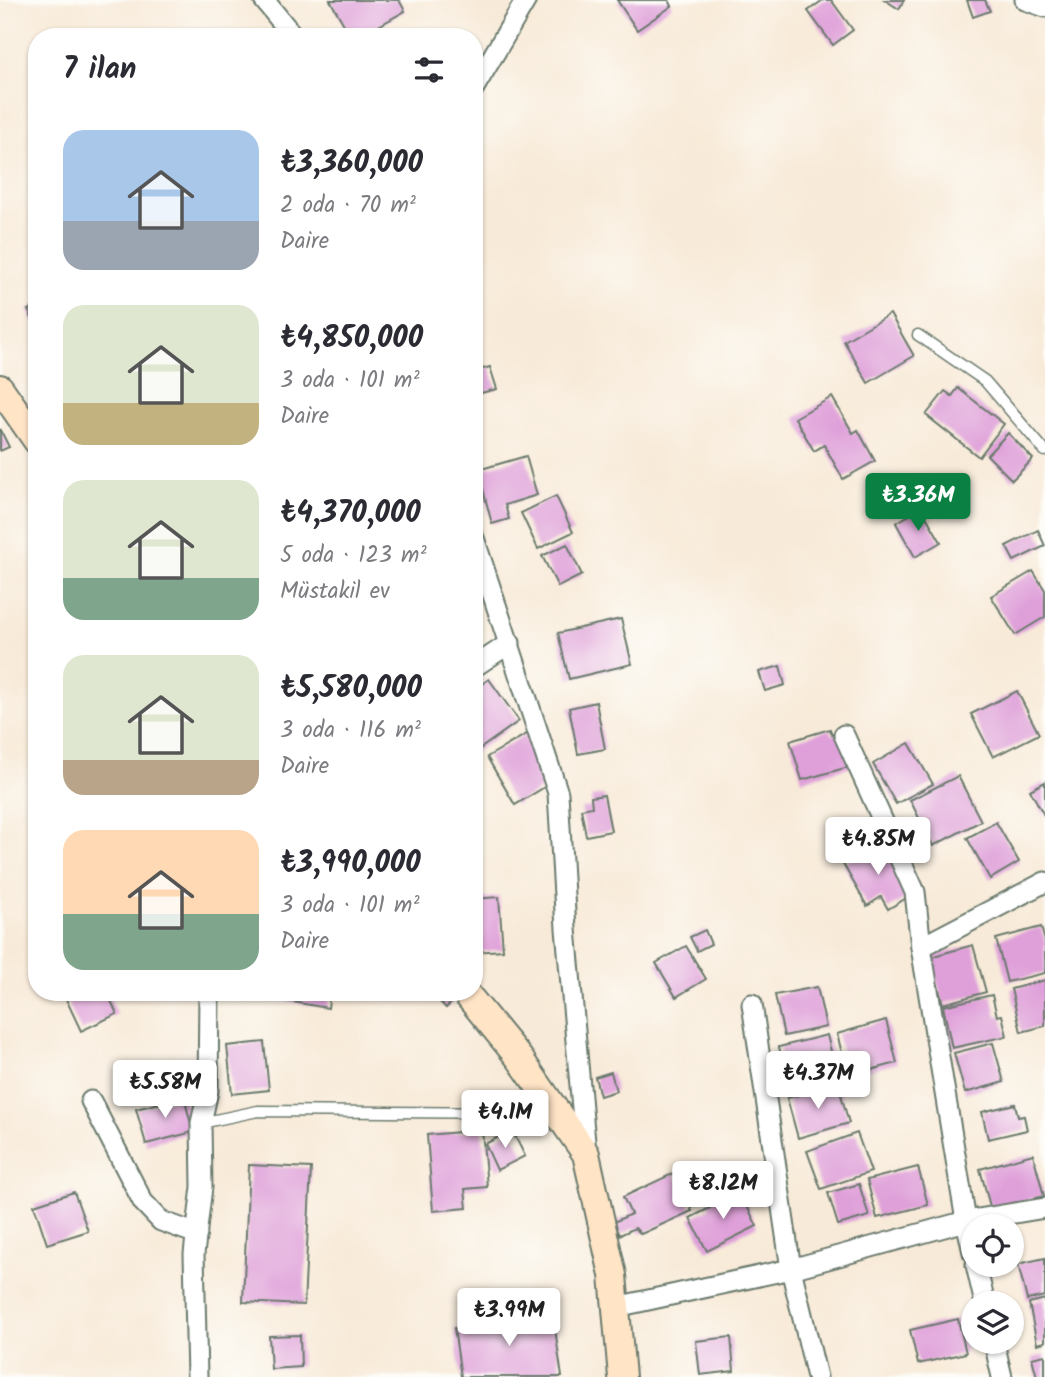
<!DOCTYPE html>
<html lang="tr">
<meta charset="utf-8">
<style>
:root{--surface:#fff;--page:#f2f2f3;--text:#2b2b33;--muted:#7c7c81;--accent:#0b8043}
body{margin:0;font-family:Kalam,sans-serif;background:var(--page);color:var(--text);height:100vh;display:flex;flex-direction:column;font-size:26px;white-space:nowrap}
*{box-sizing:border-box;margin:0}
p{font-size:23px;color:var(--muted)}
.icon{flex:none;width:38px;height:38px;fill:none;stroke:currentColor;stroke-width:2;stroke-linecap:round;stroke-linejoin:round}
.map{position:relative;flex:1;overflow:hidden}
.drawer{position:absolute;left:28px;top:28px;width:455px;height:973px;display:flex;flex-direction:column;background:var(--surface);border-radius:28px;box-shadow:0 2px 5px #0004}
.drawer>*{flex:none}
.fabs{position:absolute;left:961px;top:1214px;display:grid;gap:14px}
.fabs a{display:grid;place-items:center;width:63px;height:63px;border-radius:50%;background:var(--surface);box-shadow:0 2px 5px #0004;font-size:35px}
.price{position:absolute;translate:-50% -60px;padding:0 16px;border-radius:7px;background:#fff;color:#222;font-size:23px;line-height:46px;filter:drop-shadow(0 2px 4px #0008)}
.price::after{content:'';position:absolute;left:50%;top:42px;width:21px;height:16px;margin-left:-10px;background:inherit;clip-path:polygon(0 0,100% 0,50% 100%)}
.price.active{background:var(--accent);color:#fff}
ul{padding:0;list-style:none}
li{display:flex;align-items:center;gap:21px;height:175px;padding:0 35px}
li span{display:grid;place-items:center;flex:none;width:196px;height:140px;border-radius:21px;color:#555}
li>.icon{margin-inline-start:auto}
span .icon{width:84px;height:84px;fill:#fffc;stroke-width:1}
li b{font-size:30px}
h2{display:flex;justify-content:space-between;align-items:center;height:84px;padding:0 35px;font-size:30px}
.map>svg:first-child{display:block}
</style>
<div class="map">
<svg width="1045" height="1377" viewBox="0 0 1045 1377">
<rect width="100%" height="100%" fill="#fdfcf7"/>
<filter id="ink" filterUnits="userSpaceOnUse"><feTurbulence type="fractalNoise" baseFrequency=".0143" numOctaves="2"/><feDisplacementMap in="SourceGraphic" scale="14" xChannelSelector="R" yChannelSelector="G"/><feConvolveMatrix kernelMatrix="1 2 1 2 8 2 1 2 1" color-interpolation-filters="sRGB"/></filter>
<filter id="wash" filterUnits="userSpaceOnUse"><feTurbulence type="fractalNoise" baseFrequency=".00686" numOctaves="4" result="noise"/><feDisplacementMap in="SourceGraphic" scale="28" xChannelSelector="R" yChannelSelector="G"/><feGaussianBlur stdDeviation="1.57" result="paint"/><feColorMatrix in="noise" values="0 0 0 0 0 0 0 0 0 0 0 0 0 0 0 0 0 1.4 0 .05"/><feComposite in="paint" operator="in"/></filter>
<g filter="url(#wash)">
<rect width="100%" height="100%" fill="#f8ead8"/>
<g id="blocks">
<!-- building -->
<g fill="#dfa0d9">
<path d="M330,0H399L405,11L359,37H351Z"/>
<path d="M617,0H669L672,6L637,30Z"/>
<path d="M823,0H831L853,30L833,45L808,11Z"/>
<path d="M885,0H904L899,9Z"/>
<path d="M967,0H985L990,11L973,17Z"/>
<path d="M37,306V328L28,310Z"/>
<path d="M890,314L914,356L868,383L844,341Z"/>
<path d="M490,367L497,389L481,393L475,371Z"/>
<path d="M958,388L1004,424L979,457L926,415L945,391L952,396Z"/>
<path d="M832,397L853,433L858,430L875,461L843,479L824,445L814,451L795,418Z"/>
<path d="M474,400L481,420L474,422Z"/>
<path d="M0,429L9,447L0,451Z"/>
<path d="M1008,433L1033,459L1012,480L987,455Z"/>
<path d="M526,456L537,495L505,505L509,519L492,524L478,470Z"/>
<path d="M556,496L573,532L538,549L521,513Z"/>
<path d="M921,508L941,542L915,557L896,523Z"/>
<path d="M1038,530L1045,546L1014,561L1006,546Z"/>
<path d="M567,544L582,575L558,587L542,556Z"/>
<path d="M1033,571L1045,590V617L1015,635L991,596Z"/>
<path d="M621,619L632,664L569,679L558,633Z"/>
<path d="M780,666L785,685L765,691L759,672Z"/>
<path d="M489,679L519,721L474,753V690Z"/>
<path d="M1017,691L1039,734L993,757L971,714Z"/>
<path d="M596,702L605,749L578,754L569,708Z"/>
<path d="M830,729L832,735L842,732L852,766L802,780L790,741Z"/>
<path d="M532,731L551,783L515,805L487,757Z"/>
<path d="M909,743L933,784L896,804L873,764Z"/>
<path d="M958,776L981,821L933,846L910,800Z"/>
<path d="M1045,782V817L1030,790Z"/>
<path d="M604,795L611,831L586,836L581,809L592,807L591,797Z"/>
<path d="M996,822L1019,862L990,879L967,838Z"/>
<path d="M882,841L913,894L888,909L881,897L867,906L843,864Z"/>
<path d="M499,897L503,950L474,952V899Z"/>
<path d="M1041,927L1045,941V973L1007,982L996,939Z"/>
<path d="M705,930L711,944L697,951L690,937Z"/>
<path d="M973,945L986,992L943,1004L930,957Z"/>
<path d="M686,946L706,979L676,997L656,963Z"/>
<path d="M1045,980V1026L1021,1032L1011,989Z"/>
<path d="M817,987L826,1027L784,1036L775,995Z"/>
<path d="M82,992H107L117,1014L81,1031L66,999Z"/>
<path d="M276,992H330L328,1008L275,999Z"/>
<path d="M430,992H462L446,1008Z"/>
<path d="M992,995L997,1016L1002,1015L1007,1036L952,1048L943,1006Z"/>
<path d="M886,1020L897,1063L848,1076L837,1034Z"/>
<path d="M827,1035L836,1072L788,1084L779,1047Z"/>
<path d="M264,1042L269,1090L232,1094L227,1046Z"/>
<path d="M993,1043L1004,1082L965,1093L954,1053Z"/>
<path d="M611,1072L616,1091L600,1096L595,1077Z"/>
<path d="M838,1084L849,1123L798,1138L787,1098Z"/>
<path d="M184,1097L193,1132L146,1144L136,1109Z"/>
<path d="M1015,1104L1018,1117L1024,1116L1027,1130L988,1139L982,1112Z"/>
<path d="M482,1130L487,1187L465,1189L467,1208L433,1211L427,1135Z"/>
<path d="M512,1130L525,1156L497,1170L485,1144Z"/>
<path d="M857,1133L871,1172L821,1189L807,1151Z"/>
<path d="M1033,1154L1044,1196L991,1210L980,1169Z"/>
<path d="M249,1165L311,1168L304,1305L243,1302Z"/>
<path d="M918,1167L928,1205L877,1218L867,1180Z"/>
<path d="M674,1173L692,1211L641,1234L635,1228L620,1235L614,1222L631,1214L623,1197Z"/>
<path d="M859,1184L869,1216L838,1225L828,1193Z"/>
<path d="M74,1192L88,1231L47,1244L34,1205Z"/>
<path d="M741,1194L757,1226L707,1251L690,1218L710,1208L707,1203L722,1196L725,1202Z"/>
<path d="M1045,1258V1296L1027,1300L1018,1264Z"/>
<path d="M1045,1299V1342L1037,1344L1029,1303Z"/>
<path d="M512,1311L513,1321L553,1315L562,1377H461L454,1328L488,1323L486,1314Z"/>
<path d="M958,1319L966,1353L918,1364L910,1330Z"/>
<path d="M300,1335L301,1367L271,1369L269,1336Z"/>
<path d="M731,1337L734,1371L700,1375L696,1341Z"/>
<path d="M1045,1355V1377H1037L1032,1358Z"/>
</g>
</g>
</g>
<g filter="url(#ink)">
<use href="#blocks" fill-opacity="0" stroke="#6b7a6d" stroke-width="2"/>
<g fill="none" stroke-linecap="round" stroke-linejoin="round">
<defs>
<g id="lane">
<path d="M918,335L985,381L1045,451"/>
<path d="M201,1123L258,1111L519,1113L548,1106"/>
</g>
<g id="street">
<path d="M264,0L294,37"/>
<path d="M1025,0L1045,7"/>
<path d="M474,88L526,0"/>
<path d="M474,538L558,793L566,929L586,1153"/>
<path d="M474,667L510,643"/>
<path d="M844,735L915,892L921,947L966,1221L973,1252"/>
<path d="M921,947L1045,882"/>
<path d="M752,1004L791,1269L817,1377"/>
<path d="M91,1101L143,1202L161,1221L197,1234"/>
<path d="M976,1265L985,1304"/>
<path d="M616,1307L791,1269L966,1221L1045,1208"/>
<path d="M994,1342L1002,1377"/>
<path d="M197,1377L194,1254L202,1187L201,1123L208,1091L209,992"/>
</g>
<g id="secondary">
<path d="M0,388L37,441"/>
<path d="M465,992L520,1059L586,1154L613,1275L622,1377"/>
</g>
</defs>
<!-- lane casing -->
<use href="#lane" stroke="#6b7a6d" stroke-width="13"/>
<!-- street casing -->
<use href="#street" stroke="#6b7a6d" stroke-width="23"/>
<!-- secondary casing -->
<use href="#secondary" stroke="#6b7a6d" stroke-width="30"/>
<!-- lane -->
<use href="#lane" stroke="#fff" stroke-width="10"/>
<!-- street -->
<use href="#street" stroke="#fff" stroke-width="19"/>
<!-- secondary -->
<use href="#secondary" stroke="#ffe4c6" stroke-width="26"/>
</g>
</g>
</svg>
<div class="fabs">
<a><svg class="icon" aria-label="locate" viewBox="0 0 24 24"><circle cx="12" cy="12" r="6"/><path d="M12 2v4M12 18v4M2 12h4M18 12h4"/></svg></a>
<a><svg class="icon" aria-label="layers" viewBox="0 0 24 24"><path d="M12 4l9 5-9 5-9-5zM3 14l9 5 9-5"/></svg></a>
</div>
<b class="price active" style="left:918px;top:533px">₺3.36M</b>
<b class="price" style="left:878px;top:877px">₺4.85M</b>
<b class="price" style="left:818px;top:1111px">₺4.37M</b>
<b class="price" style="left:165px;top:1120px">₺5.58M</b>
<b class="price" style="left:505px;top:1150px">₺4.1M</b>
<b class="price" style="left:723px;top:1221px">₺8.12M</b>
<b class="price" style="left:509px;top:1348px">₺3.99M</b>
<section class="drawer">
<h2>7 ilan<svg class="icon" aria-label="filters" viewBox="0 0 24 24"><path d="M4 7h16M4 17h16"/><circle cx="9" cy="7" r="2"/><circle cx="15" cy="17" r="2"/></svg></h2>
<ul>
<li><span style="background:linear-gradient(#a9c7e8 65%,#9aa5b1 0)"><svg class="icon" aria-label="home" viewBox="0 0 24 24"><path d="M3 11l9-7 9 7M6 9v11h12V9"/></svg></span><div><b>₺3,360,000</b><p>2 oda · 70 m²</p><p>Daire</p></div></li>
<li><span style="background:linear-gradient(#dfe7d0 70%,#c2b280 0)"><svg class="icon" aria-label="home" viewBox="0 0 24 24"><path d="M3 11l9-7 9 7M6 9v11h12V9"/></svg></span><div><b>₺4,850,000</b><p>3 oda · 101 m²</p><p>Daire</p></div></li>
<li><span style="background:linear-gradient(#dfe7d0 70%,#7fa58c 0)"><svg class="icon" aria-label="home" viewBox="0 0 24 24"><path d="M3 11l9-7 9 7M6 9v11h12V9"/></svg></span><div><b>₺4,370,000</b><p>5 oda · 123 m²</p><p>Müstakil ev</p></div></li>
<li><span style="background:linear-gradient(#dfe7d0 75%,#b9a48a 0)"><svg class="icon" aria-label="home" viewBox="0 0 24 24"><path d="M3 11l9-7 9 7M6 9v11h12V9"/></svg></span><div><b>₺5,580,000</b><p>3 oda · 116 m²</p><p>Daire</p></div></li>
<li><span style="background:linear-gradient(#ffd9b3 60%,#7fa58c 0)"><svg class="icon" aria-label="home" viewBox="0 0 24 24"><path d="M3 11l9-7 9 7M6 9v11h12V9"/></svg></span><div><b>₺3,990,000</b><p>3 oda · 101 m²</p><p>Daire</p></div></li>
</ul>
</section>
</div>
